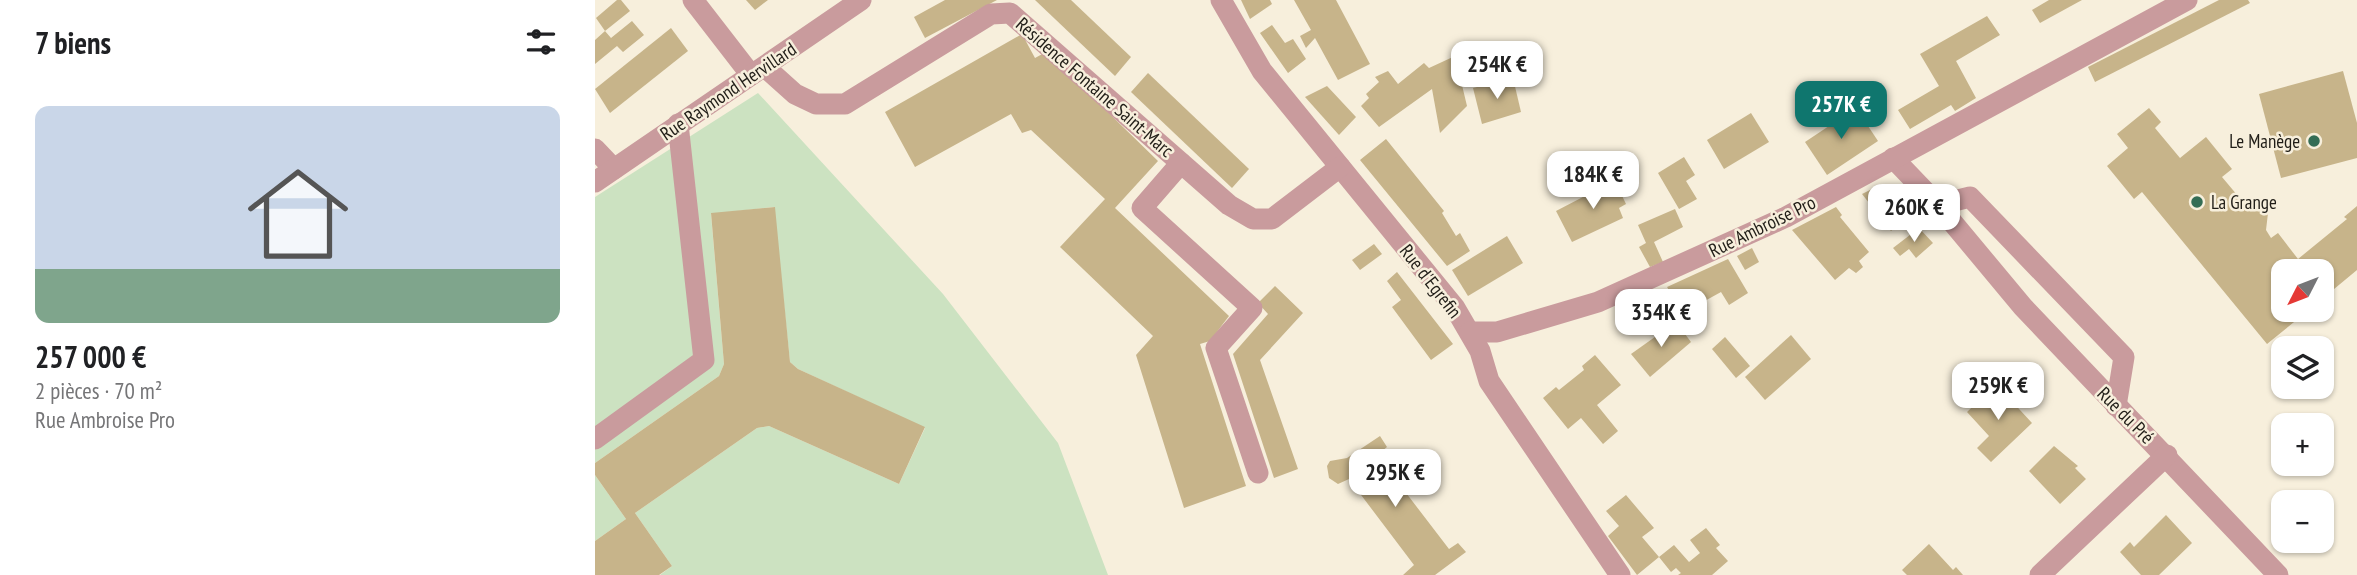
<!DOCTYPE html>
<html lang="fr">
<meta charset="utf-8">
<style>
:root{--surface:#fff;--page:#f2f2f2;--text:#202124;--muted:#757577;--accent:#0f766e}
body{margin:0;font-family:"PT Sans Narrow",sans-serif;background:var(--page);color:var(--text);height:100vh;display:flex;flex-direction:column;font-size:26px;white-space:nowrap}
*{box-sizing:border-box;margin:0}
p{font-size:23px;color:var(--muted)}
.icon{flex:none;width:38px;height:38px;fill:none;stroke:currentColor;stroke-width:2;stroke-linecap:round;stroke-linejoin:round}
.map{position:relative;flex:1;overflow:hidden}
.sheet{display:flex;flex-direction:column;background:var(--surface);width:595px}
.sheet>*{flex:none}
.needle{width:46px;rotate:228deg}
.fabs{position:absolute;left:1676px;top:259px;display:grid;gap:14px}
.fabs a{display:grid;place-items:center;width:63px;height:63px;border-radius:14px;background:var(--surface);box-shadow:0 2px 5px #0004;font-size:35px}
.price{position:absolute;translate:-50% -60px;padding:0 16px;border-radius:14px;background:#fff;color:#222;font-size:23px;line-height:46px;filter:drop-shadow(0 2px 4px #0008)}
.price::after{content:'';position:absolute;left:50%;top:42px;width:21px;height:16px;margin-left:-10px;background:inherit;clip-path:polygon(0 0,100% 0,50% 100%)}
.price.current{background:var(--accent);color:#fff}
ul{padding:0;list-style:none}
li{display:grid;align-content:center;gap:14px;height:371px;padding:0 35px}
li span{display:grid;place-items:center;height:217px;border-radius:14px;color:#555}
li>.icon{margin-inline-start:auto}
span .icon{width:126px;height:126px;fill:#fffc;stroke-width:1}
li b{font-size:30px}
h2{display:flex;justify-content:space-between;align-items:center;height:84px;padding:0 35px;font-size:30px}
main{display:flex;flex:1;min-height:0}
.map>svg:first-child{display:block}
</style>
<main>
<section class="sheet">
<h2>7 biens<svg class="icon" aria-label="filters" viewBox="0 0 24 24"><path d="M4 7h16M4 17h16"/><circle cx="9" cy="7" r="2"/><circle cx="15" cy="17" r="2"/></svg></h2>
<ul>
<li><span style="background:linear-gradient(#c9d6e8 75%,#7fa58c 0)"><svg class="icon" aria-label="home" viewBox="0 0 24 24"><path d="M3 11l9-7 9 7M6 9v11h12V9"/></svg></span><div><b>257 000 €</b><p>2 pièces · 70 m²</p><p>Rue Ambroise Pro</p></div></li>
</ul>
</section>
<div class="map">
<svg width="1762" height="575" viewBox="0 0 1762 575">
<rect width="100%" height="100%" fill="#f7efdc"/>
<!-- green -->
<g fill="#cce2c1">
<path d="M163,93L348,294L463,443L513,575H65L77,566L40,513L162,428L174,426L304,484L330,428L203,369L195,362L179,207L116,214L129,364L124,376L0,463V197Z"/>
<path d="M0,475L31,519L0,541Z"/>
</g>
<!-- building -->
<g fill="#c7b48a">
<path d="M22,0H26L35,11L10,31L1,18Z"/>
<path d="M151,0H173L160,10Z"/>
<path d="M350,0H402L330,38L319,17Z"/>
<path d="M440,0H476L536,57L520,76Z"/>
<path d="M646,0H675L677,4L655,19Z"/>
<path d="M699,0H741L775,64L743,80L720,38L711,48L705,36L716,30Z"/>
<path d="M1454,0H1487L1445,23L1437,10Z"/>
<path d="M1624,0H1653L1655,3L1500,82L1493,67Z"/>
<path d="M1392,16L1405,35L1361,61L1381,98L1360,111L1356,105L1315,129L1303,110L1344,86L1325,54Z"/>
<path d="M37,21L49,35L28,52L22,46L0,64V40L10,31L16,38Z"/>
<path d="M677,25L690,43L698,39L711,59L693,73L665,33Z"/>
<path d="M76,28L93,51L15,113L0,89Z"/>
<path d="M427,34L440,58L451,52L563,161L520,208L634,316L615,341L605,344L651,486L589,508L541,355L558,336L465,247L510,199L436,130L427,133L416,114L320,167L290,112Z"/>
<path d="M860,56L872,106L845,133L837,89L784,127L766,106L774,98L771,94L784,82L780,77L793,71L803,84L829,63L834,68Z"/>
<path d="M1748,71L1762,123V158L1686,178L1664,94Z"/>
<path d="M553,73L654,169L637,188L536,92Z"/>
<path d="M918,78L926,112L887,124L878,88Z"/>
<path d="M732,86L761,117L744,135L710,97Z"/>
<path d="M1261,108L1283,141L1232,175L1210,142Z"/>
<path d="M1554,108L1566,122L1560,128L1585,158L1611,137L1637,169L1627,177L1648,202L1665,203L1673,213L1671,230L1676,238L1683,233L1703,259L1752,219L1749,217L1762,206V270L1727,299V271H1689V310H1714L1672,344L1547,192L1539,199L1512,166L1533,148L1522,134Z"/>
<path d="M1156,113L1174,142L1129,169L1112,140Z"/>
<path d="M791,139L849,211L847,213L861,236L865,233L875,251L852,266L765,160Z"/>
<path d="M1089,157L1100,175L1091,181L1102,199L1084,209L1063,173Z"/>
<path d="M1017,175L1031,204L1024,208L1028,218L977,242L961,211L1011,185L1008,179Z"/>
<path d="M1287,184L1314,215L1296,231L1267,194Z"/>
<path d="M180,207L195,362L203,369L330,427L304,484L174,426L162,428L40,513L77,566L64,575H0V541L31,519L0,475V463L124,376L129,364L116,213Z"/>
<path d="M1241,207L1247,215L1245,217L1274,252L1264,261L1268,267L1261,273L1254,268L1240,280L1197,230Z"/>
<path d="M1080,209L1088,227L1059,242L1068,262L1055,267L1044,247L1051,243L1043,225Z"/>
<path d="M1324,228L1338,243L1321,258L1314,249L1305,256L1298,248Z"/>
<path d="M912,236L928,263L873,296L857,270Z"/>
<path d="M779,244L787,254L765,270L757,260Z"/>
<path d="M1157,248L1164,262L1150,270L1142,256Z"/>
<path d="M1133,259L1153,293L1134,305L1126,292L1088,313L1072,287Z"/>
<path d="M802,272L858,344L836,360L797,307L806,300L792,281Z"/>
<path d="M680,286L708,313L665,360L703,469L679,478L638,354L673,314L663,303Z"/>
<path d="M1081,322L1096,342L1055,377L1036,354Z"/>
<path d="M1196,335L1216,359L1170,400L1150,377Z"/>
<path d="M1130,337L1155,366L1141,378L1117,349Z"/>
<path d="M1000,355L1026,385L1002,405L1023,431L1008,444L986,418L973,429L948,398L961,387L964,390L989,370L987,366Z"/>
<path d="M1401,384L1437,423L1396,462L1382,448L1394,436L1372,412Z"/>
<path d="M785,436L792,447L782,455L854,549L863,543L871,552L840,575H808L819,565L754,479L743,484L734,478L732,466L735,461L752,458Z"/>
<path d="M1459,446L1483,466L1480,468L1491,479L1465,504L1434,471Z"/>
<path d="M1031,495L1059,528L1047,537L1064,557L1042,575L1013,536L1024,526L1011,511Z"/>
<path d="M1571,515L1597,543L1564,575H1546L1525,552L1535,542L1539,547Z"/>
<path d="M1111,528L1125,545L1121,548L1133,561L1117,575H1083L1086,573L1081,568L1076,572L1064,557L1079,545L1094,562L1105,553L1095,540Z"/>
<path d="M1334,544L1358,570L1361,567L1368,575H1312L1307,570Z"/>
</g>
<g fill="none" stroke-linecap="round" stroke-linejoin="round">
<!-- minor -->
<g stroke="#c99b9d" stroke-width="21">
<path d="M98,0L156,75"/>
<path d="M626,0L667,71L860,308L885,351L894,381L1025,575"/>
<path d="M170,67L200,94L221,104H250L396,14L415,13L634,205L658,219H677L745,167"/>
<path d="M0,149L19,169"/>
<path d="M1298,158L1343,205L1428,307L1683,575"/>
<path d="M586,163L547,208L657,308L621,348L663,473"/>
<path d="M0,182L266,0"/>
<path d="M1343,205L1375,197L1529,357L1521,406"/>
<path d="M875,332H902L1003,302L1191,217L1592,0"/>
<path d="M0,439L109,360L83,124"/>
<path d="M1445,575L1572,455"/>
</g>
</g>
<!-- markers -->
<g fill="#346d55" stroke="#f7efdc" stroke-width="2.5">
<circle cx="1719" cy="141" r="7"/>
<circle cx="1602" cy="202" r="7"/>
</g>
<g text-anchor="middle" stroke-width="5" stroke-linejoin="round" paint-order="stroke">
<!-- street labels -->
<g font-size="19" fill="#201d17" stroke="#f7efdc">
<text transform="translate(500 87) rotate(41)" y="7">Résidence Fontaine Saint-Marc</text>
<text transform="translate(133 91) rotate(-34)" y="7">Rue Raymond Hervillard</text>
<text transform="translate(1167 226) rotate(-26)" y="7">Rue Ambroise Pro</text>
<text transform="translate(836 281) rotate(52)" y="7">Rue d'Egrefin</text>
<text transform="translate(1531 415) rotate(45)" y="7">Rue du Pré</text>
</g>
<!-- poi labels -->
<g font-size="19" fill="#201d17" stroke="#f7efdc" text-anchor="end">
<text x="1705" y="148">Le Manège</text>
<text x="1616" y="209" text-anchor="start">La Grange</text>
</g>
</g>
</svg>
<div class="fabs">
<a><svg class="needle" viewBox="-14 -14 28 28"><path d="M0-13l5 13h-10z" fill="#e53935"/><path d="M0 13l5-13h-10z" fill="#757577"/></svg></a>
<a><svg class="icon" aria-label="layers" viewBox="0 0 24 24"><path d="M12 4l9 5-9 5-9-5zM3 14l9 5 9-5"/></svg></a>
<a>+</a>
<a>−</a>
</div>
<b class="price" style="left:902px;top:101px">254K €</b>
<b class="price current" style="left:1246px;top:141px">257K €</b>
<b class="price" style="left:998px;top:211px">184K €</b>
<b class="price" style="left:1319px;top:244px">260K €</b>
<b class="price" style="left:1066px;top:349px">354K €</b>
<b class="price" style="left:1403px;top:422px">259K €</b>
<b class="price" style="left:800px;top:509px">295K €</b>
</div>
</main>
